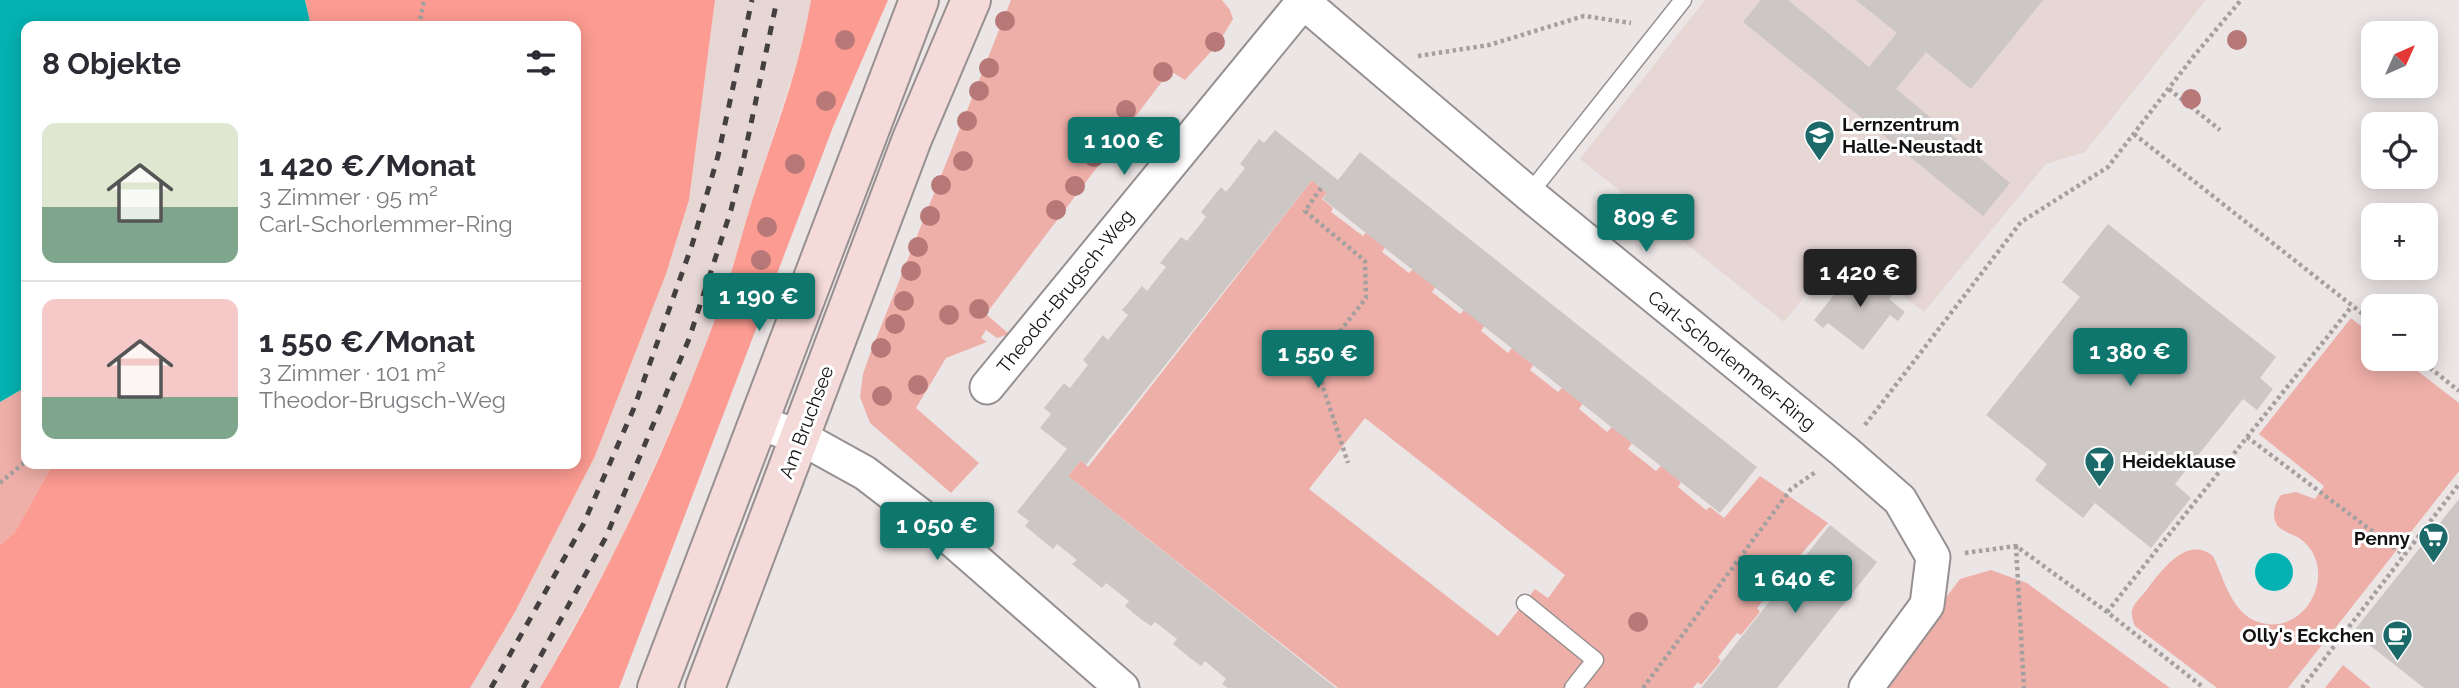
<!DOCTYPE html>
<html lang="de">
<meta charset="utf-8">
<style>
:root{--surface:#fff;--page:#f2f2f3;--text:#2b2b33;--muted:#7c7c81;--line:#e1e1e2;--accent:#0f766e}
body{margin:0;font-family:Raleway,sans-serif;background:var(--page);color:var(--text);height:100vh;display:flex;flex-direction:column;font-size:26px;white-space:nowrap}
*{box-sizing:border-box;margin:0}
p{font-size:23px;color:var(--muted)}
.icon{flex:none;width:38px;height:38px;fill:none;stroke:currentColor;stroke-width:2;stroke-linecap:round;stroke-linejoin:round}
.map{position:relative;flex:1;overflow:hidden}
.sheet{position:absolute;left:21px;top:21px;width:560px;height:448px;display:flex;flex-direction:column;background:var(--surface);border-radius:14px;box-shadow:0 4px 18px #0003}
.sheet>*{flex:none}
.needle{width:46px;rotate:45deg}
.fabs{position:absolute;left:2361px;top:21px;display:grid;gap:14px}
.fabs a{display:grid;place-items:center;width:77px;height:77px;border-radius:14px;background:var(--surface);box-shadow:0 4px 18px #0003;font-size:35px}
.price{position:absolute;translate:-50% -60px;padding:0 16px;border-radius:7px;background:var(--accent);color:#fff;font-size:23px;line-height:46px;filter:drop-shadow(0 2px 4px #0008)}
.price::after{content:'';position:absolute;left:50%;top:42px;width:21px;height:16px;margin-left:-10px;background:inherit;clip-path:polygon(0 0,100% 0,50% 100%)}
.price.current{background:#222;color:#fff}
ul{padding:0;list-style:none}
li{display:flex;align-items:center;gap:21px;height:175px;padding:0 21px}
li+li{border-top:2px solid var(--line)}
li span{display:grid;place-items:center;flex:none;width:196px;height:140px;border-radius:14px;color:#555}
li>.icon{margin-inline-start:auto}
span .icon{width:84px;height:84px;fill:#fffc;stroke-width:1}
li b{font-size:30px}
h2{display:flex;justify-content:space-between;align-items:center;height:84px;padding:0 21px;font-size:30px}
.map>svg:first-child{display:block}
</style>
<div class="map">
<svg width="2459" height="688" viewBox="0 0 2459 688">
<rect width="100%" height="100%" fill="#ece5e5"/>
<!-- built -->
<g fill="#e6d7d5">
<path d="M715,0H811L805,36L746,220L724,296L694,377L619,544L540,688H470L515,612L595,456L666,274L689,200Z"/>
<path d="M1705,0H2206L2085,152L2046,164L1924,312L1844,248L1784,322L1580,159Z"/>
</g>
<!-- green -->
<g fill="#eeafa8" fill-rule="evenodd">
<path d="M1011,0H1222L1230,10L1233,19L1218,44L1185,80L1170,71L986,314L1009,334L997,338L986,330L981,338L987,342L946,358L916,408L979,463L951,493L870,423L860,397L863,374L870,354Z"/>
<path d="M1312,180L1327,193L1322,199L1333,208L1331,212L1363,236L1367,231L1386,246L1382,252L1409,273L1414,268L1436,286L1432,292L1460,314L1465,309L1485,325L1481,331L1508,353L1513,347L1534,364L1530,370L1558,392L1563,387L1583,403L1579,409L1607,432L1612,427L1632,443L1628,449L1656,471L1661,466L1681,482L1678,487L1706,510L1710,507L1724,518L1760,476L1828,523L1796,560L1799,563L1780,586L1777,584L1757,608L1760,612L1741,635L1737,633L1718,657L1721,661L1701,685L1698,682L1693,688H1338L1068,476L1081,460L1088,467ZM1365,418L1565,575L1548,598L1535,589L1498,636L1309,489Z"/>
<path d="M2351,318L2373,336V359H2402L2459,403V471L2288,688H2217L2135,626C2133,621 2131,616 2132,610C2134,603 2143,595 2148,588C2162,570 2187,535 2213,556C2225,581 2233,620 2267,624C2281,626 2295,620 2305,609C2323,588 2324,555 2299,538C2293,534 2281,531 2277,525C2271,516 2275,502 2281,495L2296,492L2315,499L2324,486L2259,434Z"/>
<path d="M26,387V464H50V469L15,532L0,545V402Z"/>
<path d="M1991,570L2027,583L2170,688H1877L1960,579Z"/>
<path d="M2343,665L2371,688H2325Z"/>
</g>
<!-- forest -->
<g fill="#fc9b91">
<path d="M305,0H715L689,200L666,274L595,456L515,612L470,688H0V545L15,532L50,469V464H576V26H311Z"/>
<path d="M811,0H888L833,127L619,688H540C613,565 674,435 722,300C734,267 742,232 753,198C774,133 800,68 811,0Z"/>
</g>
<!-- water -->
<g fill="#05b2b2">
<path d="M0,0H305L311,26H26V387L0,402Z"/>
<circle cx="2274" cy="572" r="19"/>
</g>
<!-- building -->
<g fill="#ccc6c5">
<path d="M1761,0H1788L1869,67L1897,33L1856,0H2043L1971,89L1926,52L1896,89L2010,183L1983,216L1743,22Z"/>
<path d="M1275,130L1338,180L1360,152L1757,467L1720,513L1323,199L1327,193L1312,180L1086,465L1081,460L1068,476L1336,688H1228L1222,684L1226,679L1205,661L1201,666L1190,658L1173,644L1177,639L1155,622L1151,626L1142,620L1125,606L1129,601L1106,583L1102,588L1072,564L1077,560L1057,544L1053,549L1025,526L1029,521L1017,512L1067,449L1040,428L1051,414L1044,408L1064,383L1070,388L1088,365L1083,360L1103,335L1108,340L1128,315L1122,310L1128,303L1142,286L1147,291L1166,267L1160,263L1181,237L1187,241L1206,217L1201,212L1221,187L1226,192L1245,168L1240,164L1259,139L1264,143Z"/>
<path d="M2108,224L2276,357L2260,378L2273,389L2257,410L2243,399L2175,484L2191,498L2151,548L2095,503L2083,518L2035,480L2047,464L1986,415L2080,297L2062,282Z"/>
<path d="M1863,268L1894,293L1889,299L1905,312L1898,321L1890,315L1863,350L1828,323L1823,328L1814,320L1846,280L1851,284Z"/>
<path d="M2459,499V688H2424L2353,632Z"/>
<path d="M1830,525L1877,562L1777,688H1701Z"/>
</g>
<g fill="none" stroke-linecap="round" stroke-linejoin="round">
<defs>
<g id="lane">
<path d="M1529,194L1683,0"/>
<path d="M1525,603L1595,660L1573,688"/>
</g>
<g id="street">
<path d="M1301,0L1529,194L1845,452L1900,500L1933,557L1927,605L1866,688"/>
<path d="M987,387L1303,2"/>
<path d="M757,422L800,437L865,473L955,542L1122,688"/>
</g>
<g id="secondary">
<path d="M657,688L919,0"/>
<path d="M705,688L912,139L971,0"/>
</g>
</defs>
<!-- lane casing -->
<use href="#lane" stroke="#979090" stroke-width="19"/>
<!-- street casing -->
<use href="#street" stroke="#979090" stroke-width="37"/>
<!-- secondary casing -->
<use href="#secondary" stroke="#979090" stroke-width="42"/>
<!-- path -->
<g stroke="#a5a0a0" stroke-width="4.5" stroke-dasharray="3.5 3.5" stroke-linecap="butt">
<path d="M419,26L424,0"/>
<path d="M1418,56L1489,45L1584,16L1631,23"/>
<path d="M2169,89L2220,130"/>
<path d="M2134,134L2373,322"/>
<path d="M1321,188L1305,211L1365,261L1366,298L1315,363L1348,463"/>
<path d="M2419,359L2459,391"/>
<path d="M1865,425L2021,222L2108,167L2193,57L2241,0"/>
<path d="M2247,437L2404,555"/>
<path d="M0,483L26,461"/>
<path d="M2016,546L2024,688"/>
<path d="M1965,553L2016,546L2107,612L2204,688"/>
<path d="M2107,612L2352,306"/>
<path d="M1643,688L1791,489L1817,471"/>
<path d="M2302,688L2459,484"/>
</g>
<!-- lane -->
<use href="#lane" stroke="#fff" stroke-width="16"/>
<!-- street -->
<use href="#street" stroke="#fff" stroke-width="33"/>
<!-- secondary -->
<use href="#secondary" stroke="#f4dad8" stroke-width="38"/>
<!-- rail -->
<g stroke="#43403f" stroke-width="5" stroke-dasharray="9 9" stroke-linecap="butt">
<path d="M491,688L583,525L634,408L692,245L718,156L752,0"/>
<path d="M523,688L606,537L689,339L731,210L744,157L777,0"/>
</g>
</g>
<!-- trees -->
<g fill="#b87878">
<circle cx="1005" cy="21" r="10"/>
<circle cx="845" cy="40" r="10"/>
<circle cx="2237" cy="40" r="10"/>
<circle cx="1215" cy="42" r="10"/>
<circle cx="989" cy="68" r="10"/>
<circle cx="1163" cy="72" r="10"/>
<circle cx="979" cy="91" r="10"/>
<circle cx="2191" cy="99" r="10"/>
<circle cx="826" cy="101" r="10"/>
<circle cx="1126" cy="110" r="10"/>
<circle cx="967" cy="121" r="10"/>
<circle cx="1094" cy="157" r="10"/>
<circle cx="963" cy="161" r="10"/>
<circle cx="795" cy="164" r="10"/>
<circle cx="941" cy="185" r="10"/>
<circle cx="1075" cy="186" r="10"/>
<circle cx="1056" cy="210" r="10"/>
<circle cx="930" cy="216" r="10"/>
<circle cx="767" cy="227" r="10"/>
<circle cx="918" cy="247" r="10"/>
<circle cx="761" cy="260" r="10"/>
<circle cx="911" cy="271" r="10"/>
<circle cx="904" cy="301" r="10"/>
<circle cx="979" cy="309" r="10"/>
<circle cx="949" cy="315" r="10"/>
<circle cx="895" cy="324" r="10"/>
<circle cx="881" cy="348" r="10"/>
<circle cx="918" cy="385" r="10"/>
<circle cx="882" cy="396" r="10"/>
<circle cx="1638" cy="622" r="10"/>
</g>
<!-- icons -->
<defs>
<symbol id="school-pin" viewBox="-11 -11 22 30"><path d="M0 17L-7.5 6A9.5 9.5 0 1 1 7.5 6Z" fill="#1c6969" stroke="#fff"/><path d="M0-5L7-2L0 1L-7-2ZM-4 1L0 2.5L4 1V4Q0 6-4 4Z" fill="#fff"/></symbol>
<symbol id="bar-pin" viewBox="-11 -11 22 30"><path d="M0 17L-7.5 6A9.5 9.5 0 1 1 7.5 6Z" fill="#1c6969" stroke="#fff"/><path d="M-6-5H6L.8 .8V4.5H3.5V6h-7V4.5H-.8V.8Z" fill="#fff"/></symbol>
<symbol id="supermarket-pin" viewBox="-11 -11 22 30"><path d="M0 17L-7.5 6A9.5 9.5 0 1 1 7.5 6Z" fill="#1c6969" stroke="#fff"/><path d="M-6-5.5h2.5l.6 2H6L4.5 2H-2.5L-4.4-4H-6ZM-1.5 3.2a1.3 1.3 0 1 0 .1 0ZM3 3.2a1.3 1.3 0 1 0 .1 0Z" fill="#fff"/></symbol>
<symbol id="cafe-pin" viewBox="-11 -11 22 30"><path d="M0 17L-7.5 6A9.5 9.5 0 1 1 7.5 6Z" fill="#1c6969" stroke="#fff"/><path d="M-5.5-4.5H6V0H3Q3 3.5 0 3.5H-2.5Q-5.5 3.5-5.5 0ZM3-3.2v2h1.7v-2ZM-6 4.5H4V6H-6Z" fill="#fff"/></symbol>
</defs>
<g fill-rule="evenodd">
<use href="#school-pin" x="1802" y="118" width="35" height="47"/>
<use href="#bar-pin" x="2082" y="444" width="35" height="47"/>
<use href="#supermarket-pin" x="2416" y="520" width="35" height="47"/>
<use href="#cafe-pin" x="2380" y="618" width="35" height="47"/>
</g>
<g text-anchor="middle" stroke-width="6" stroke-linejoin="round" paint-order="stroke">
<!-- poi labels -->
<g font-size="19" font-weight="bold" fill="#141211" stroke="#fff" text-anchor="start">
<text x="1842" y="131">Lernzentrum<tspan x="1842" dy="22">Halle-Neustadt</tspan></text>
<text x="2122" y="468">Heideklause</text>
<text x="2410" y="545" text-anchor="end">Penny</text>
<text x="2374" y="642" text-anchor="end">Olly's Eckchen</text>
</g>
<!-- street labels -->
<g font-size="19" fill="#141211" stroke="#fff">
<text transform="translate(1065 291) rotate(-51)" y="7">Theodor-Brugsch-Weg</text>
<text transform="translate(1732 360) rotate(39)" y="7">Carl-Schorlemmer-Ring</text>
<text transform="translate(806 422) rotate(-69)" y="7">Am Bruchsee</text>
</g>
</g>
</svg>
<div class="fabs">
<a><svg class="needle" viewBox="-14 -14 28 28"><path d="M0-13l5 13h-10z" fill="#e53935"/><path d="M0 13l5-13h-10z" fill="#7c7c81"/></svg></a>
<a><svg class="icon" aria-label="locate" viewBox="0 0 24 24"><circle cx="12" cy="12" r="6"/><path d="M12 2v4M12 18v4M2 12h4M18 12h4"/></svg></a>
<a>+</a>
<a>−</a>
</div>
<b class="price" style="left:1124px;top:177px">1 100 €</b>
<b class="price" style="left:1646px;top:254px">809 €</b>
<b class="price current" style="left:1860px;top:309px">1 420 €</b>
<b class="price" style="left:759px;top:333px">1 190 €</b>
<b class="price" style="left:2130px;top:388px">1 380 €</b>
<b class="price" style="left:1318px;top:390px">1 550 €</b>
<b class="price" style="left:937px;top:562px">1 050 €</b>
<b class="price" style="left:1795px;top:615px">1 640 €</b>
<section class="sheet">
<h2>8 Objekte<svg class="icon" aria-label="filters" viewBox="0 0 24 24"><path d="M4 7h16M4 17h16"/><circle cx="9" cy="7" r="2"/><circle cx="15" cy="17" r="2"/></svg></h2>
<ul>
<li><span style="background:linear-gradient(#dfe7d0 60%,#7fa58c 0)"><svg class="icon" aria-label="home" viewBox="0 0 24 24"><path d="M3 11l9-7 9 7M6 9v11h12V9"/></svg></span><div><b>1 420 €/Monat</b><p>3 Zimmer · 95 m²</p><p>Carl-Schorlemmer-Ring</p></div></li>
<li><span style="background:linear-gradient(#f6c9c9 70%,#7fa58c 0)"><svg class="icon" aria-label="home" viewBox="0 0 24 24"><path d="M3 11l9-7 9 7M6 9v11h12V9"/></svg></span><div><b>1 550 €/Monat</b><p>3 Zimmer · 101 m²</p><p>Theodor-Brugsch-Weg</p></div></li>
</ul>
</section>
</div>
